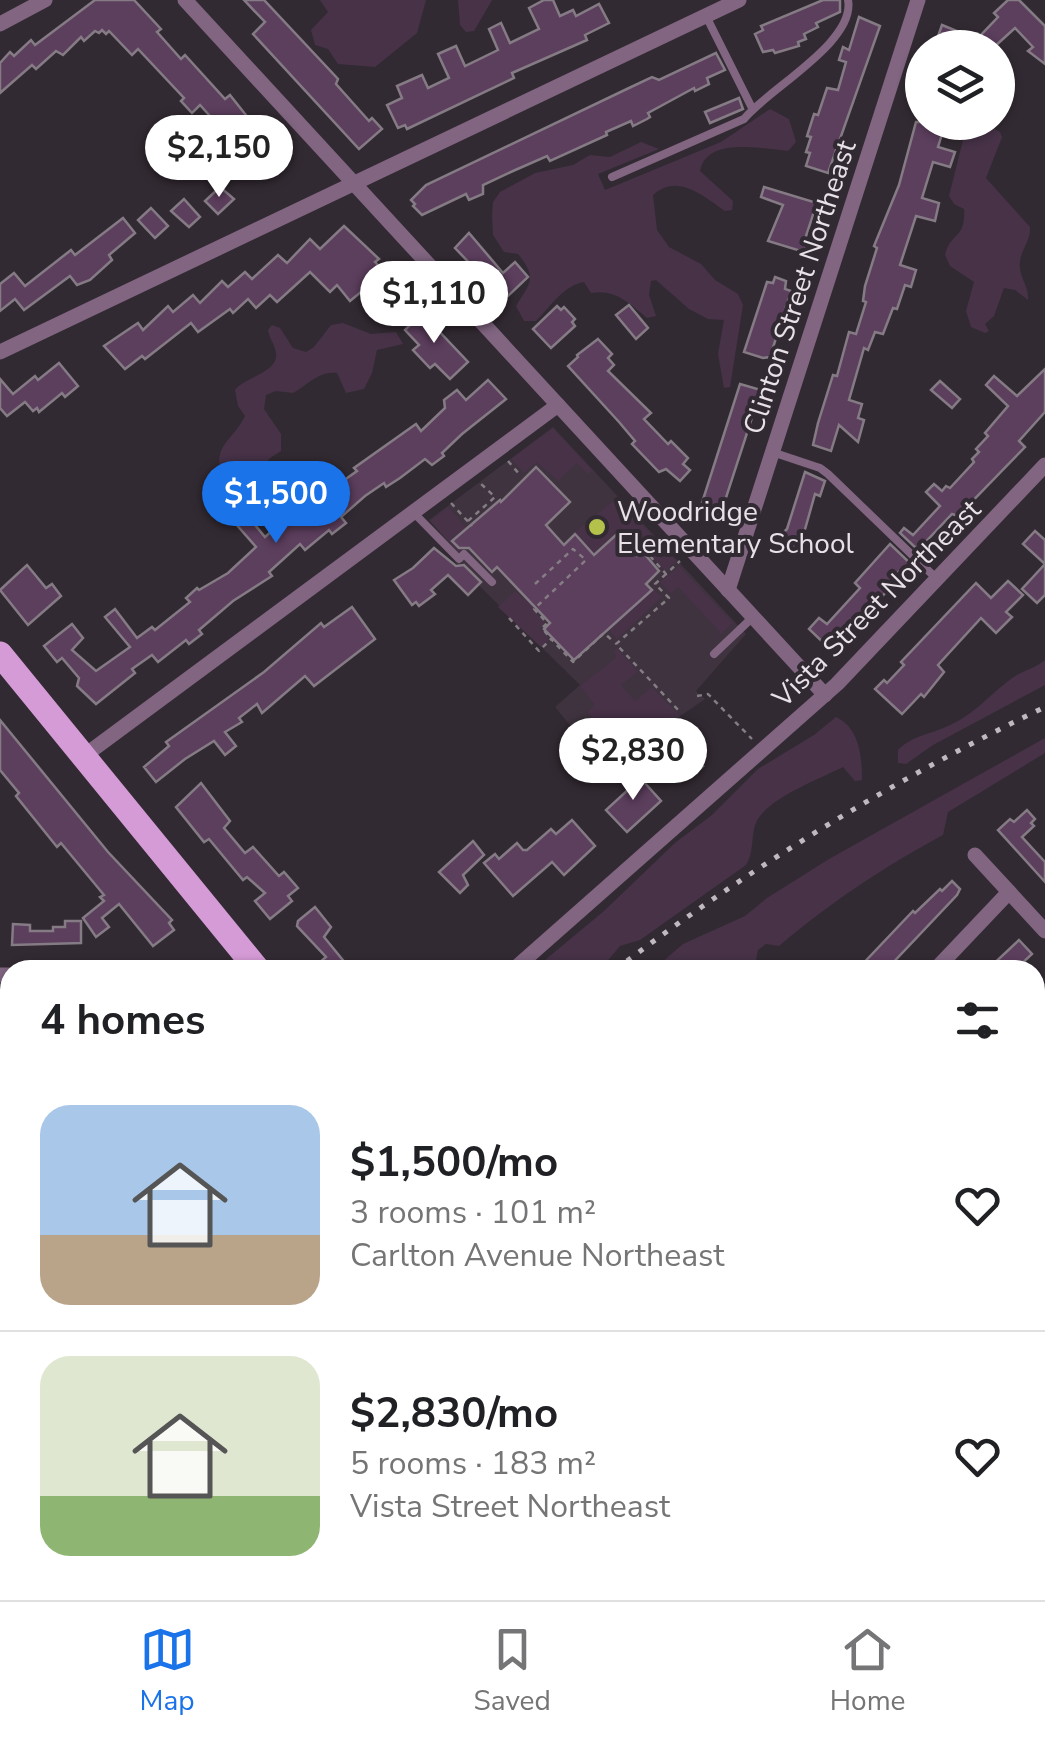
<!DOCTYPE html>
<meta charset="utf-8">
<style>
:root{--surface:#fff;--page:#f6f6f6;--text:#202124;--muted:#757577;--line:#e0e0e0;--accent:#1a73e8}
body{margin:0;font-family:"Nunito Sans",sans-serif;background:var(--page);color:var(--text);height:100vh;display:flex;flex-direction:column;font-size:38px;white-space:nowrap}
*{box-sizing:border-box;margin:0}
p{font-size:32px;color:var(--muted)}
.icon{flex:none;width:55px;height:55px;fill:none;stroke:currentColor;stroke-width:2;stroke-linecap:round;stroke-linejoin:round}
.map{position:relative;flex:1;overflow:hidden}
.drawer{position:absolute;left:0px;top:960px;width:1045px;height:640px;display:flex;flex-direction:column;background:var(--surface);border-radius:30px 30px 0 0;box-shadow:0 2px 8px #0004}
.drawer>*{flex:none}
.tools{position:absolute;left:905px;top:30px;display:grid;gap:20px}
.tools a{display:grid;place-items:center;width:110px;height:110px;border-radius:50%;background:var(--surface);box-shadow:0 2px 8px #0004;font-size:50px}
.price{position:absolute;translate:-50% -85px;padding:0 22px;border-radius:35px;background:#fff;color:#222;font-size:32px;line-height:65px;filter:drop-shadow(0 2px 5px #0008)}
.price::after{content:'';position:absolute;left:50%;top:60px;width:30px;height:22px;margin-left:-15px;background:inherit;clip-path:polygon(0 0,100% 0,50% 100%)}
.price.on{background:var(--accent);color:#fff}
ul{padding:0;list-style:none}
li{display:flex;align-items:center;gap:30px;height:250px;padding:0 40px}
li+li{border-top:2px solid var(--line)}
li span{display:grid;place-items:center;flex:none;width:280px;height:200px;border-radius:30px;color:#555}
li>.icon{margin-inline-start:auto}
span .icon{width:120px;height:120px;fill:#fffc;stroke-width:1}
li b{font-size:42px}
h2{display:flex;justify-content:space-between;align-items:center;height:120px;padding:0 40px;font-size:42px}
.tabs{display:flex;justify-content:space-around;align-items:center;height:140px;border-top:2px solid var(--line);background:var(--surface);font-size:28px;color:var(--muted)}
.tabs a{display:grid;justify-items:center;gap:5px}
.tabs .on{color:var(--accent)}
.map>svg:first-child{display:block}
</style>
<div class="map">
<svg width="1045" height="1600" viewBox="0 0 1045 1600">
<rect width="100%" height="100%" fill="#322a32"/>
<!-- built -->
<path fill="#3e333e" d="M553,427L746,634L696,691L705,699L605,768L555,707L580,685L455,562L460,555L429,520Z"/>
<!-- green -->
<g fill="#473248">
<path d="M320,0H426L417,33L375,67L338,64L328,49L315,45L311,30L328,12Z"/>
<path d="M458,0H492L474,31L466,32L460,25Z"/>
<path d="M770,109L789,119L796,142L788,151C762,149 707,136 700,171L733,201L732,210L725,211C702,195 677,173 653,195L657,230L669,247L701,264L715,280L738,294L743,305L730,387L724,388L718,354L724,320L708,319L689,309L656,280L651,281L649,295L656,316L647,318C630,304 616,289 591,293L584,282C564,285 550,307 536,321H524L516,306C530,282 538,279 518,254L504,252L493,235L492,216L493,202L500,192L535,173L573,165L590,155L610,157L641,142L659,149L598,174L605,190L721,142Z"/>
<path d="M972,122L983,123L1000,132L1002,137L986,178L1030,227C1031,242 1018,252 1020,268C1021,280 1029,287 1028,300L1015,290L1004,288L994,316L985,324L989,331L985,333L971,327L966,311L974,282L950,266L945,255C950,232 966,240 964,209L954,204L949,196L964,136Z"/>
<path d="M343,323L371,334L396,332L403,344L377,350L372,373L364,389L346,393L337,373C318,371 308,385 293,393L276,391L266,395L264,409L281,434V451L270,458L250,484H227C207,447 231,444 245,416L238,406L235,390C244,377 279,373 276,353C275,345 269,338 268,330L272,325L280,328L293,348L306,352L314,347L331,325Z"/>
<path d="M553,428L592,470L588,474L577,463L558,481L537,462L524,473L511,459Z"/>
<path d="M617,498L676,561L666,571L642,548L637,553L618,532L594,553L575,534L577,530Z"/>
<path d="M448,507L467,528L454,539L465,551L461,555L430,521Z"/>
<path d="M566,557L573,570L532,608L545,623L540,628L549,639L541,647L498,607L515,591L523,599Z"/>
<path d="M679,566L733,623L712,642L720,632L678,587L671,593L660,582Z"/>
<path d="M653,589L662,597L617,639L609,630Z"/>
<path d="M617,648L638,672L621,685L635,701L652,687L680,716L660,730L658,728L634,748L626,740L617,746L588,712L595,705L580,686L617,657L614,651Z"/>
<path d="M1045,660V685L933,745L906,764L898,763V750C913,735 929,735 948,726C974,715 989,695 1011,679C1022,670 1035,669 1045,660Z"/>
<path d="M836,717C860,728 862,758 862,780L855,781L843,767C820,779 764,799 755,825C751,839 754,852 746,865L640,940L620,946L600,970H533L604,911L676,842L712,815L758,769L814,735Z"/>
<path d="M1045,738V753L948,812L943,835C887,865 828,904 779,946L766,944L758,950L756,960L762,970H653L683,944L745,916L767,898L829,859Z"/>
</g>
<!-- building -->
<g fill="#5c3e5d" stroke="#847b84" stroke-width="2.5">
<path d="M95,0H134L161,29L157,32L181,59L185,55L225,99L230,95L273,149L263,159L253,151L251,153L225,125L219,126L200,105L192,113L181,101L184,98L138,49L132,55L109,31L106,34L102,30L99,33L95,31L84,41L81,37L63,55L56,51L36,69L32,65L0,93V63L10,52L14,56L31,40L35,45Z"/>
<path d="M244,0H264L338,79L336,84L369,121L372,118L382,129L359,149L253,34L265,22Z"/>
<path d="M544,0H553L560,16L573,10L576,16L599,4L609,23L585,35L587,40L512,73L514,78L407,129L405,125L398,128L387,105L402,98L397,86L422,75L428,88L449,78L438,54L456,46L465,66L498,50L489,29L501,23L510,43L539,29L529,8Z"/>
<path d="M823,0H840V12L816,23L818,27L804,34L806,39L798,42L799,46L775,53L773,50L763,52L755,34L763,30L761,26Z"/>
<path d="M1008,0H1019L1045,26V64L1028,51L1033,47L1015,28L993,48L980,36L998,17L994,13Z"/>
<path d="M859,17L880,26L828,173L806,166L810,153L806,152L811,137L807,136L814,114L818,115L827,88L838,90L846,62L839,60L843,47L849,50Z"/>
<path d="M942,25L969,36L965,48L936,42Z"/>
<path d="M716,53L725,70L707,78L709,84L695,91L694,88L648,113L650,117L647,119L633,126L631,121L606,132L607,135L550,161L547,156L513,171L483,185V194L469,200L466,194L422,215L413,206L415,204L411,200L426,185L629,88L652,77L659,80Z"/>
<path d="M739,98L743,109L710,123L705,112Z"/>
<path d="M916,122H942L939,130L943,131L938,147L955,152L950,167L933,162L922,198L939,203L935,221L916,216L900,265L916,270L911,287L905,285L897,309L893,308L883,334L875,332L868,350L864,348L849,400L862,404L858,418L864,420L858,442L839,425L831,451L813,445L818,423L833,375L837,376L849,332L856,334L866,302L863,301L865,286L877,248L874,246L899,185Z"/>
<path d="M220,187L234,199L218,214L205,201Z"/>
<path d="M764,187L817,203L805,239L808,240L804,252L768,241L783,205L761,197Z"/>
<path d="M184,199L200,217L189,227L171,211Z"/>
<path d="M151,208L168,226L155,238L138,220Z"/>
<path d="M123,218L135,233L109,255L112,260L90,280L77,285L70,276L24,310L15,299L0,311V284L14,273L25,286L71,250L75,255Z"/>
<path d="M344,226L379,259L375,262L391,279L375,295L367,287L350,301L337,285L330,292L310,272L277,302L270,295L256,308L248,299L233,313L230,309L198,332L191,323L145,359L142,356L125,369L104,346L138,323L143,330L168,306L173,312L193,295L200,303L222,281L228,287L245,272L252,279L278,255L287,263L310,239L320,249Z"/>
<path d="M469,233L503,273L515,262L528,277L508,296L503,298L455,248Z"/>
<path d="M775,277L786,281L785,289L791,291L770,357L763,358L744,352L767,282L773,283Z"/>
<path d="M629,305L648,328L636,339L616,315Z"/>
<path d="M557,306L561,310L564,307L575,319L572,322L575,326L551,348L533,329Z"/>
<path d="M418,309L468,362L450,379L435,364L430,368L413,350L419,345L405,330L413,322L409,318Z"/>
<path d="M598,339L612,354L608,358L614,365L608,371L651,413L644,419L668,444L671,441L688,458L683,464L690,470L680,481L666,469L659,472L632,444L635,441L619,422L568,366L578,357L577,355Z"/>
<path d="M59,363L78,386L65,397L62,393L39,412L37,408L33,411L25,402L7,416L0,408V379L13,394L35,376L38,380Z"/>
<path d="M1045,369V412L1019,441L1025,447L958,516L952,514L918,550L900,533L904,528L913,535L940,506L926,492L934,484L942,491L946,486L950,488L974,462L972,459L979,452L976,449L988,436L985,433L1008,406L986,385L994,376L1017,396Z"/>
<path d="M488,380L506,399L462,434L442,453L444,456L432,465L425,459L400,478L386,487L384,483L365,496L341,517L346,523L332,534L329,530L305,550L300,544L269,572L272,576L233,601L199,630L202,634L189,644L186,640L158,662L152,655L132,669L135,673L96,704L77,686L79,678L62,658L57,662L44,646L72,624L83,638L72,650L96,671L130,647L105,617L115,609L137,638L152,627L155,630L190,602L186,598L197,588L199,590L228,573L256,547L235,523L246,514L265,537L297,509L308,516L338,495L333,488L357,471L354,468L416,424L421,431L445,408L444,400L457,390L466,400Z"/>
<path d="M940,381L960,399L952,408L931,390Z"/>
<path d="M740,384L761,390L720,516L700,509Z"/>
<path d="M536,467L570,502L546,525L564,545L575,534L594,555L617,534L637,556L642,551L659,571L646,584L652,590L574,660L544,629L550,623L497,567L492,572L469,548H459L452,541L500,500L501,502Z"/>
<path d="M805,472L825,481L820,496L815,494L802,540L805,542L795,552L779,537L787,529Z"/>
<path d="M1035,531L1045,540V564L1023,544Z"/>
<path d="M890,544L912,565L906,572L901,569L885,589L887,591L832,651L809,629L819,618L827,624L860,588L855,583Z"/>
<path d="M434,548L456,566L464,565L481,582L468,595L448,575L431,590L435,594L419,606L416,602L412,605L394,580L413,568Z"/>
<path d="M1045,564V595L1037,603L1022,589Z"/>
<path d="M27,565L46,588L52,584L61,596L28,625L0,590Z"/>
<path d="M1008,581L1023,595L1006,612L1012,617L996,633L981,618L938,665L944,672L924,697L921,694L902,714L875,689L884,680L887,683L904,665L901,662L976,583L991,598Z"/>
<path d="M352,607L375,639L314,686L305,676L262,713L257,704L239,718L242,722L225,732L236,746L225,755L214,741L185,759L156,782L144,767L169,746L166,742L264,672L321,623L324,627Z"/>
<path d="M0,720L108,852L172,920L169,923L174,930L153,946L119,904L102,918L109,927L96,937L83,918L104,901L100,897L104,895L61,843L57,847L16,796L19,793L0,770Z"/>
<path d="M682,742L689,750L693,746L701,755L697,759L703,766L691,776L669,753Z"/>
<path d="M635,772L661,801L627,832L606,810L629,789L623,783Z"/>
<path d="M201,783L230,821L224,828L245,853L253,847L279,876L284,872L298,888L288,896L292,901L270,919L255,901L265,893L247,877L243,880L209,839L204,842L176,807Z"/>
<path d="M1027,810L1035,819L1031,823L1034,826L1022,837L1045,862V882L998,830L1010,819L1014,822Z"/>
<path d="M572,820L595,846L564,875L552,862L513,896L484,863L495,854L499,859L517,843L523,850H527L551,829L556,834Z"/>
<path d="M473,841L484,855L463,875L468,885L460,893L439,872Z"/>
<path d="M952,881L960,889L957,895L886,970H857L913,911L915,913L940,889L942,891Z"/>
<path d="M315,907L331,927L324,937L351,970H311L326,957L297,926L298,921Z"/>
<path d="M65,921H81V943L12,945L13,924L30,925V931H53V927H65Z"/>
<path d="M1019,940L1032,954L1015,970H987Z"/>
</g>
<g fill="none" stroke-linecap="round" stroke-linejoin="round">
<!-- path -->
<g stroke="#847d84" stroke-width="2.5" stroke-dasharray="5 5" stroke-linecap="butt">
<path d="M508,461L521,476"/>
<path d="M451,503L472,526"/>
<path d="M468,521L495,497L479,482"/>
<path d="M650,556L666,574L680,561"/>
<path d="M666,574L655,584L669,598L616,644L681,713"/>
<path d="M535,584L573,549L586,560L534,609L547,623L542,628L551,639"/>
<path d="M509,618L539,651L551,639L573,662L604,633L614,642"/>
<path d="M697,696L708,694L752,739"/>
<path d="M886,1590L898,1600"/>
<path d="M972,1590V1600"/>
</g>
<!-- service -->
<g stroke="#816581" stroke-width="8">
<path d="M706,16L752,108"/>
<path d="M612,177L744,119C768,89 856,42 848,0"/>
<path d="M772,452L820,468L828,474L936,578"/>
<path d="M413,512L459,559L464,554L492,582"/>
<path d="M714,654L753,617"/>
<path d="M1035,1077L1045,1086"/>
<path d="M1035,1133L1045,1120"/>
<path d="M1045,1254L1036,1266L1045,1274"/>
<path d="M1035,1432H1045"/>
</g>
<!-- minor -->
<g stroke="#816581" stroke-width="15">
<path d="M185,0L825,695"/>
<path d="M0,24L45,0"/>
<path d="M0,352L739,0"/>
<path d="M728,590L918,0"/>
<path d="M84,756L558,405"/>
<path d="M975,855L1045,931"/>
<path d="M513,970L837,684L1045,465"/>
<path d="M935,970L1009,892"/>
<path d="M0,975H10"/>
<path d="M220,1590V1600"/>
<path d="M511,1590V1600"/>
</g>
<!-- tertiary -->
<path stroke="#816581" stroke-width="20" d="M0,1482L10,1470"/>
<!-- primary -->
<g stroke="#d59bd6" stroke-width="25">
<path d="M0,654L258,970"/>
<path d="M1035,1299L1045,1288"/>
<path d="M1035,1339L1045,1329"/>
<path d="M789,1590L802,1600"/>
<path d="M748,1600L758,1590"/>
</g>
<!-- rail -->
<g stroke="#c0bac0" stroke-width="5" stroke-dasharray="5 10" stroke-linecap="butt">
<path d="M615,970C749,868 893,780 1045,707"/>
<path d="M0,1596L10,1585"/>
</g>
</g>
<!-- markers -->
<circle fill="#b4c24b" stroke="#322a32" stroke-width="4" cx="597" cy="527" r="10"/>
<g text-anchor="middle" stroke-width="8" stroke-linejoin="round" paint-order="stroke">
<!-- street labels -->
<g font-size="28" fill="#e8e2e8" stroke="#322a32">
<text transform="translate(799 287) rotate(-72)" y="10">Clinton Street Northeast</text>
<text transform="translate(876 603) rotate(-45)" y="10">Vista Street Northeast</text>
</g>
<!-- poi labels -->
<g font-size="28" fill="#e8e2e8" stroke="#322a32" text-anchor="start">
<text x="617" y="521">Woodridge<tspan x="617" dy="32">Elementary School</tspan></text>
</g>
</g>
</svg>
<div class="tools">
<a><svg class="icon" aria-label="layers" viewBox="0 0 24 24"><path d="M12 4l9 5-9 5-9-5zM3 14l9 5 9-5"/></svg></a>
</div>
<b class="price" style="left:219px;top:200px">$2,150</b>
<b class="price" style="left:434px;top:346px">$1,110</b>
<b class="price on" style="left:276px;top:546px">$1,500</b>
<b class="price" style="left:633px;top:803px">$2,830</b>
<section class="drawer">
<h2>4 homes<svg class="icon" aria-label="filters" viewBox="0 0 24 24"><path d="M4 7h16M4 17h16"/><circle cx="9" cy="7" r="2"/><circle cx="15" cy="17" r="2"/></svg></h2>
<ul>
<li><span style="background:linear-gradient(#a9c7e8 65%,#b9a48a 0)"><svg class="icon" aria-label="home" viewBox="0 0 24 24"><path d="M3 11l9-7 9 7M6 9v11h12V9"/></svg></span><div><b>$1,500/mo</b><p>3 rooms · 101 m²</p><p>Carlton Avenue Northeast</p></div><svg class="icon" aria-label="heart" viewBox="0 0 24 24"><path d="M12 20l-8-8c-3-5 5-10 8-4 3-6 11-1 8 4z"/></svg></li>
<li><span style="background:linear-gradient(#dfe7d0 70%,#8fb573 0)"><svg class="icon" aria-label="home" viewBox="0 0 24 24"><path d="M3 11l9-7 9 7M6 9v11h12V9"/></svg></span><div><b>$2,830/mo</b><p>5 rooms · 183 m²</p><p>Vista Street Northeast</p></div><svg class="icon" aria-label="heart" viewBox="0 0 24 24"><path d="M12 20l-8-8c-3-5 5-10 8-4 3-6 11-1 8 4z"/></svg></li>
</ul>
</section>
</div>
<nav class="tabs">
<a class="on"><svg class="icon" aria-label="map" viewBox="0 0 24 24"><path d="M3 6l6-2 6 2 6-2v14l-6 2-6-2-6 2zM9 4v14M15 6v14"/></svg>Map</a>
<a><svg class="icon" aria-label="saved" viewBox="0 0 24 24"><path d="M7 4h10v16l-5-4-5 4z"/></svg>Saved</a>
<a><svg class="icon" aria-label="home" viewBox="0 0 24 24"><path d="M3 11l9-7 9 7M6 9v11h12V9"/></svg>Home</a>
</nav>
